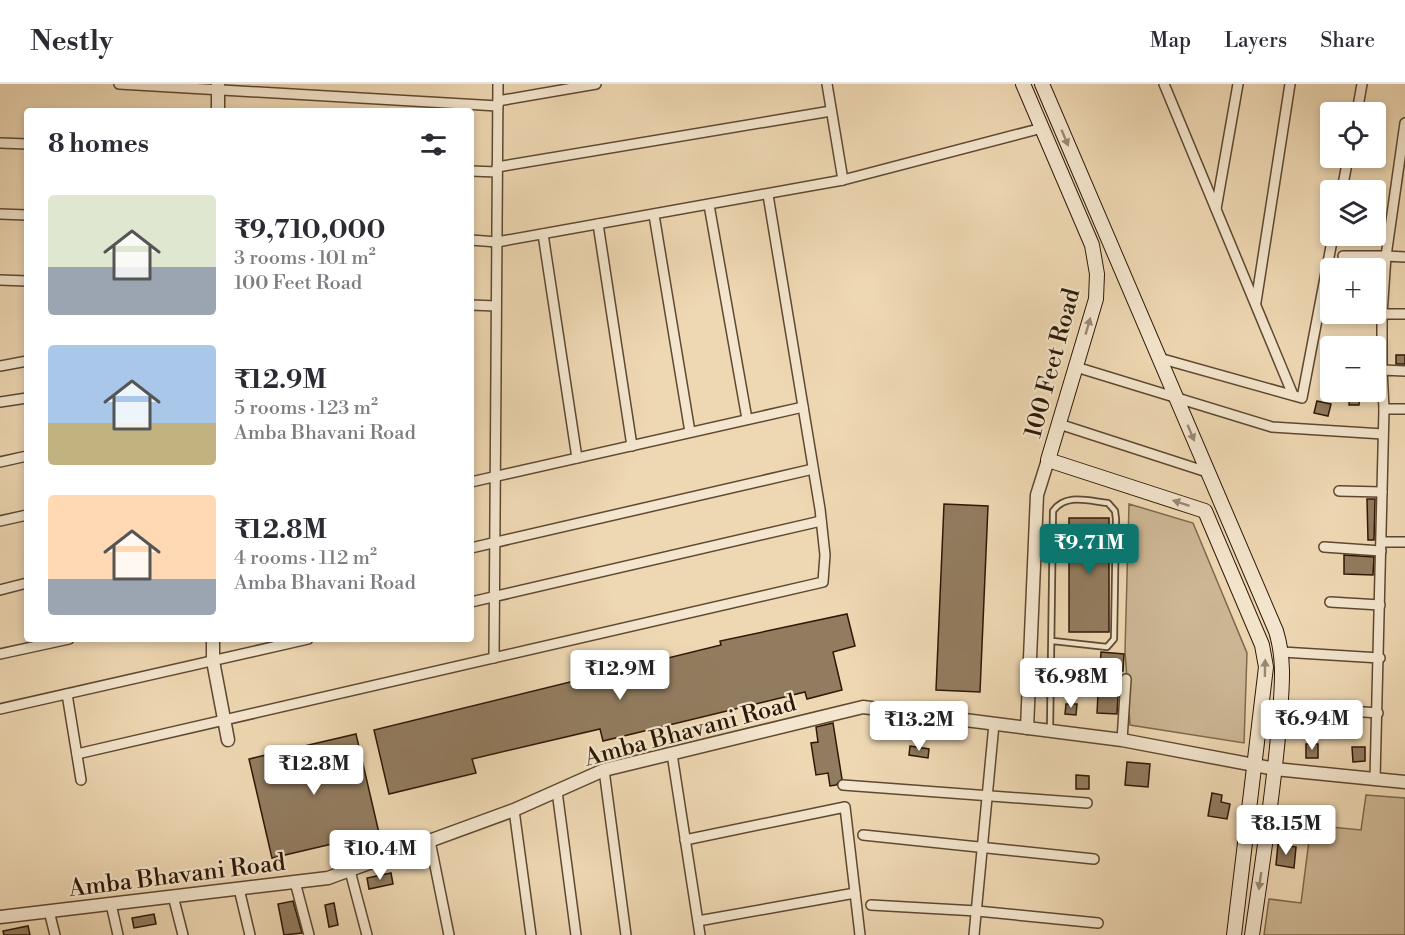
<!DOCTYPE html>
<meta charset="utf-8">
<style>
:root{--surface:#fff;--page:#f2f2f3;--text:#2b2b33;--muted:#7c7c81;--line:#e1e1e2;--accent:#0f766e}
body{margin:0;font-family:"Libre Bodoni",serif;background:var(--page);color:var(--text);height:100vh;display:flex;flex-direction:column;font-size:22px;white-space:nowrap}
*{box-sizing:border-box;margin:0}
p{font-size:20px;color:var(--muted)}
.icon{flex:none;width:33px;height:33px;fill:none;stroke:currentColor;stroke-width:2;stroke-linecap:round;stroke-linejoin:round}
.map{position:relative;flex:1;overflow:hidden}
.sheet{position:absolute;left:24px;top:24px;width:450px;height:534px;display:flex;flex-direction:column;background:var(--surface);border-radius:6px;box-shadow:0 3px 9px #0003}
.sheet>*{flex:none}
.controls{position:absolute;left:1320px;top:18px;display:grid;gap:12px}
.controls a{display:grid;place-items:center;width:66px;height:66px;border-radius:6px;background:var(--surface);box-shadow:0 3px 9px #0003;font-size:30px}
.price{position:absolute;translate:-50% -51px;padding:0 14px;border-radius:6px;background:#fff;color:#222;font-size:20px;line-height:39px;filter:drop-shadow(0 2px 3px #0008)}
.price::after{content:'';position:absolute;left:50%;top:36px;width:18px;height:14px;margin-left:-9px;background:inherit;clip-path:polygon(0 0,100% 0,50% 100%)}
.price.active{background:var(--accent);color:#fff}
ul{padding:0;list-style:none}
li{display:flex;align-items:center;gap:18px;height:150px;padding:0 24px}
li span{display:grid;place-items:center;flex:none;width:168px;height:120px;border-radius:6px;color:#555}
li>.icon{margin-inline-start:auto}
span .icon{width:72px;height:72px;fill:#fffc;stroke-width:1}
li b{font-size:26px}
h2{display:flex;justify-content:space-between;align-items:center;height:72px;padding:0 24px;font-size:26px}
header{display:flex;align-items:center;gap:36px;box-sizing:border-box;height:84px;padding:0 30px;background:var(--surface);border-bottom:2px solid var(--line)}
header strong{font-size:28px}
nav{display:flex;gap:33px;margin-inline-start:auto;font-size:21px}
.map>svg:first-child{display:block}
</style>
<header>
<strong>Nestly</strong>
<nav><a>Map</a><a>Layers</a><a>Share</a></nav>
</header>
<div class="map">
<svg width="1405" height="851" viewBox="0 0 1405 851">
<rect width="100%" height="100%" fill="#eed8b3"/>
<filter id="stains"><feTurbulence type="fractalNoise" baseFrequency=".00333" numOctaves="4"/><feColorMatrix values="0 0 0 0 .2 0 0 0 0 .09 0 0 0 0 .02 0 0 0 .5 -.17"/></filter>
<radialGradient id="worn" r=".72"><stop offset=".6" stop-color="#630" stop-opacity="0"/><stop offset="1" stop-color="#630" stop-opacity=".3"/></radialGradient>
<!-- green -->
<g fill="#cdb795" stroke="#7e684d" stroke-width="1.5">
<path d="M1129,420L1193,439L1247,569L1244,659L1130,641L1125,567Z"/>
<path d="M1366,711L1405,714V851H1264L1269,815L1301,819L1311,741L1361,746Z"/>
</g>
<!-- building -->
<g fill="#927c5f" stroke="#2e1805" stroke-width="1.5">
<rect x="1396" y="271" width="9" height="9"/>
<path d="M1350,308H1360L1359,321H1349Z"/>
<path d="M1317,317L1331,320L1328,332L1314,329Z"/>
<path d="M1367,415H1375L1374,456H1368Z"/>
<path d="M944,420L988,422L980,608L936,606Z"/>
<rect x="1069" y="434" width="40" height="114"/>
<path d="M1344,471L1374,473L1373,491L1344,490Z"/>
<path d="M847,530L855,562L833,568L842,606L807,615L805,608L603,657L600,645L472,675L476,689L389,710L374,646L721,561L720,557Z"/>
<path d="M1101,568L1124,570L1123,587L1100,585Z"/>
<path d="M1098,610L1118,611L1117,630L1097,629Z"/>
<path d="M1066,620H1077L1076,631L1065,630Z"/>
<path d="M833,639L842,695L836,701L830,702L828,689L816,691L811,659L818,658L816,643Z"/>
<path d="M356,650L379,749L272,774L249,675Z"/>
<rect x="1306" y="660" width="12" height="14"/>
<path d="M910,662L929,665L928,674L909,671Z"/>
<path d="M1352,663H1365V677L1353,678Z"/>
<path d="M1127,678L1150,680L1148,703L1125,701Z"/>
<path d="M1076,691L1089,692V705H1076Z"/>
<path d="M1212,709L1222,711L1221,718L1230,720L1227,735L1208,732Z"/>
<path d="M1278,760L1296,763L1294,784L1276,781Z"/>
<path d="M391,789L393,800L369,805L367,794Z"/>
<path d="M293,817L302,849L284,851L278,820Z"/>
<path d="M334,819L338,841L329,843L325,821Z"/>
<path d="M154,830L156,840L134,844L132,834Z"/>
<path d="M28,842L30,851H4L3,847Z"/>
</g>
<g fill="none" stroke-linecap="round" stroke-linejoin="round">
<defs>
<path id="service" d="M1050,646L1053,427C1066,409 1088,417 1108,419L1115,427L1116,435L1114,555L1107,563L1053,557"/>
<g id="minor">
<path d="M119,0L498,22"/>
<path d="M827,0L843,96"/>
<path d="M1164,0L1293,311"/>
<path d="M498,17L596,0"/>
<path d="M1357,28L1362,0"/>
<path d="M0,59L27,60"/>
<path d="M497,83L831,27"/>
<path d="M471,87L497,88"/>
<path d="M1342,106L1348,74"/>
<path d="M709,121L747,335"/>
<path d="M1216,125L1238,0"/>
<path d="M0,130L27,131"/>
<path d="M654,131L690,348"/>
<path d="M598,140L632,362"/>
<path d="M543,150L577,374"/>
<path d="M471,156L497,158L843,96L1042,44"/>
<path d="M1343,172H1386L1405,39"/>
<path d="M1405,173L1386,172L1382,230H1405"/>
<path d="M0,196L27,197"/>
<path d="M1256,218L1290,0"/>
<path d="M471,221L496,222"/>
<path d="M1376,229L1382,230V286H1376"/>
<path d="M1159,274L1302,314L1333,152"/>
<path d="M0,282L27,277"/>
<path d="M1076,283L1272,343L1383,350"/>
<path d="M1326,283H1330"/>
<path d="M0,318L27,314"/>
<path d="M1384,325H1405"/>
<path d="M1059,340L1207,388"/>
<path d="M0,378L27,372"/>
<path d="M471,398L803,323"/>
<path d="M1339,407L1382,408"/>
<path d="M0,437L27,431"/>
<path d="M1382,458H1405"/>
<path d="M1324,463L1381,467"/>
<path d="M471,464L813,385"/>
<path d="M0,506L27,499"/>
<path d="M471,518L821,437"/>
<path d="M1330,518L1380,521"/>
<path d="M1282,568L1380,574"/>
<path d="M0,570L69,555"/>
<path d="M494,574L498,0"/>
<path d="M67,610L81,696"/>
<path d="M1280,622L1378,629"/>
<path d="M0,625L308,555"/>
<path d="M1122,656L1126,595"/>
<path d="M77,670L823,498L825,471L820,425L768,111"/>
<path d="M672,670L700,851"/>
<path d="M604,686L626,851"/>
<path d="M1375,695L1384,325L1382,286L1405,287"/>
<path d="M843,701L1087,719"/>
<path d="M557,707L576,851"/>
<path d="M514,726L531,851"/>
<path d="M863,751L1094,775"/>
<path d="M685,756L845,723L860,851"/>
<path d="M430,757L449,851"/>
<path d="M350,787L367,851"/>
<path d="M295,798L309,851"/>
<path d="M239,805L250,851"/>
<path d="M173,812L183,851"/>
<path d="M111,820L118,851"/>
<path d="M871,821L977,827L1098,839"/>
<path d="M49,827L55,851"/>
<path d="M698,837L855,809"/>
<path d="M974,851L994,640"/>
</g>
<g id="tertiary">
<path d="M218,27V0"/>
<path d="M213,555V577L228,656"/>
<path d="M1027,644L1037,411L1048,376"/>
<path d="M0,833L328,794L514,726L604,686L863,623L1122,656L1275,685L1405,698"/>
</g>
<g id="secondary">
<path d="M1023,0L1092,161L1097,190L1096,215L1048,376L1205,427L1262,561L1266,583L1234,851"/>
<path d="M1042,0L1276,547C1286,579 1281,610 1279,642C1273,712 1262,782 1252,851"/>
</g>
</defs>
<!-- service casing -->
<use href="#service" stroke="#5e4830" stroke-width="8"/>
<!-- minor casing -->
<use href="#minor" stroke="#5e4830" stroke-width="12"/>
<!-- tertiary casing -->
<use href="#tertiary" stroke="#5e4830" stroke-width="15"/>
<!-- secondary casing -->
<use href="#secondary" stroke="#2e1805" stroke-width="16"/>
<!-- service -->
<use href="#service" stroke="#f4e6ce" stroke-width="4.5"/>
<!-- minor -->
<use href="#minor" stroke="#f4e6ce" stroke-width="9"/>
<!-- tertiary -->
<use href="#tertiary" stroke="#f4e6ce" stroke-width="12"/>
<!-- secondary -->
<use href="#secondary" stroke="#f4e6ce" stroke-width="14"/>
</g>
<!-- one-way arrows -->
<defs><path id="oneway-solid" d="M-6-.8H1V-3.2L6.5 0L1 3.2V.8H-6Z" transform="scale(1.5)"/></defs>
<g fill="#9b8974">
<use href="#oneway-solid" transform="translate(1065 54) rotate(67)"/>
<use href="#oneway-solid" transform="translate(1088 242) rotate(-74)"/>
<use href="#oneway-solid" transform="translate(1191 349) rotate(67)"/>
<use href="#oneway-solid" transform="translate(1181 419) rotate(-162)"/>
<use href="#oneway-solid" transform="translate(1265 584) rotate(-89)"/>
<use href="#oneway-solid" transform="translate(1260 797) rotate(98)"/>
</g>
<g text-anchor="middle" stroke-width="4.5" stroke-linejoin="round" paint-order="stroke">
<!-- street labels -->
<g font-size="24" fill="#2e1805" stroke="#f4e6ce">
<text transform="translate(1052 279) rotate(-75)" y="8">100 Feet Road</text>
<text transform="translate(690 646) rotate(-15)" y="8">Amba Bhavani Road</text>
<text transform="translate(177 791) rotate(-7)" y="8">Amba Bhavani Road</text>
</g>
</g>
<rect width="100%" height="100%" filter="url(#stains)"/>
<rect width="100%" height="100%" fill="url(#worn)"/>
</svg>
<div class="controls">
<a><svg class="icon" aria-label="locate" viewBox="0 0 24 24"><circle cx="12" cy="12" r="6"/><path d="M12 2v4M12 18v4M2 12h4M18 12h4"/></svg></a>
<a><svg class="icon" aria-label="layers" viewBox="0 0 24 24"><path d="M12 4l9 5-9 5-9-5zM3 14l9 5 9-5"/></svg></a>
<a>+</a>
<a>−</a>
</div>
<b class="price active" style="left:1089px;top:491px">₹9.71M</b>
<b class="price" style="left:620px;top:617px">₹12.9M</b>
<b class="price" style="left:1071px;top:625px">₹6.98M</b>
<b class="price" style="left:1312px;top:667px">₹6.94M</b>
<b class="price" style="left:919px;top:668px">₹13.2M</b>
<b class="price" style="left:314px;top:712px">₹12.8M</b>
<b class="price" style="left:1286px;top:772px">₹8.15M</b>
<b class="price" style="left:380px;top:797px">₹10.4M</b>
<section class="sheet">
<h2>8 homes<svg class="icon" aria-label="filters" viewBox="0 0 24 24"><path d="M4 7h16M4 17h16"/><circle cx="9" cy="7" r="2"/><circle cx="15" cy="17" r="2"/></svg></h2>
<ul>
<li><span style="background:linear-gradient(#dfe7d0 60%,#9aa5b1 0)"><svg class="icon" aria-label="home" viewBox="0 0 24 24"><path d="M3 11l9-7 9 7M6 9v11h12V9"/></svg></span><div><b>₹9,710,000</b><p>3 rooms · 101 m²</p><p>100 Feet Road</p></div></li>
<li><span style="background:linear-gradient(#a9c7e8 65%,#c2b280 0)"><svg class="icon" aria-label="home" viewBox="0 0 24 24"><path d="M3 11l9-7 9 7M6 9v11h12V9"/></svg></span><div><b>₹12.9M</b><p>5 rooms · 123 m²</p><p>Amba Bhavani Road</p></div></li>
<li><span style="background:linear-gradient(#ffd9b3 70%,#9aa5b1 0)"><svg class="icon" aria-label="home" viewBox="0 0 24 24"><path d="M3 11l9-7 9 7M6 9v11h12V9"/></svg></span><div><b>₹12.8M</b><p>4 rooms · 112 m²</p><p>Amba Bhavani Road</p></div></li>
</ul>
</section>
</div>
